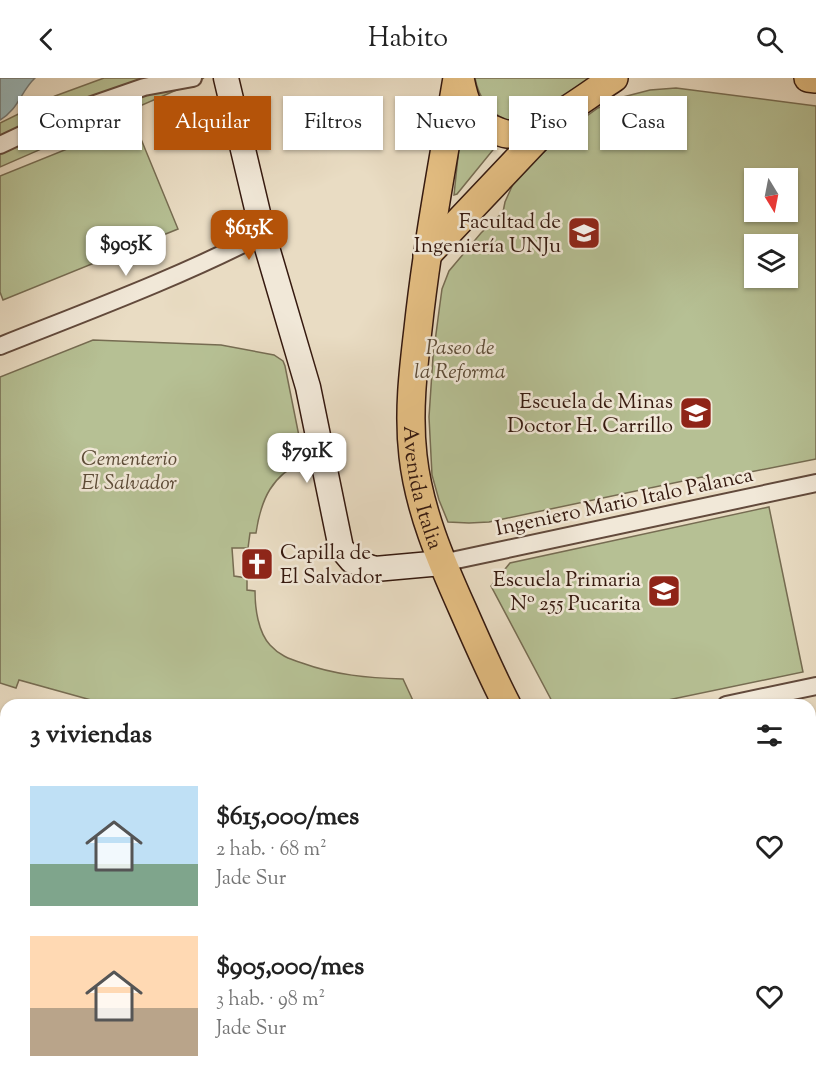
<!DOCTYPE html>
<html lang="es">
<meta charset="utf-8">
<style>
:root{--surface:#fff;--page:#f2f2f2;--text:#222;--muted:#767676;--accent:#b45309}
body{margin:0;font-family:"Sorts Mill Goudy",serif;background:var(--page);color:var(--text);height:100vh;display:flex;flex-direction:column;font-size:22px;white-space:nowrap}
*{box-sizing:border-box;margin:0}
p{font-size:20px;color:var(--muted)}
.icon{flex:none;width:33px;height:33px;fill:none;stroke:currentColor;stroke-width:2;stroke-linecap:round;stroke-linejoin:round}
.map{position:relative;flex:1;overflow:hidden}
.panel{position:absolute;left:0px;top:621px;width:816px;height:384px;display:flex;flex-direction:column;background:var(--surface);border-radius:18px 18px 0 0;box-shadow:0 2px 4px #0004}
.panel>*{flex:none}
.guide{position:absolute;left:18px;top:18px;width:780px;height:54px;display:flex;gap:12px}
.needle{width:39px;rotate:170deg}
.fabs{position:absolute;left:744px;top:90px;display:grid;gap:12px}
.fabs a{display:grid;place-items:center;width:54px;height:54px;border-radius:0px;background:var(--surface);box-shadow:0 2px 4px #0004;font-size:30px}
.price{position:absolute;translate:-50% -51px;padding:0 14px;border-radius:12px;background:#fff;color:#222;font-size:20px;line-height:39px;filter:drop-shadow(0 2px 3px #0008)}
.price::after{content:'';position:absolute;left:50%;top:36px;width:18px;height:14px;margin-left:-9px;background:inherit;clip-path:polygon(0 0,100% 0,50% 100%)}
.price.selected{background:var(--accent);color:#fff}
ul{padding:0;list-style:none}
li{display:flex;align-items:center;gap:18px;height:150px;padding:0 30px}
li span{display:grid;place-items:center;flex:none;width:168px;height:120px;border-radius:0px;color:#555}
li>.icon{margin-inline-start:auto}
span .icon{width:72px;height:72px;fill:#fffc;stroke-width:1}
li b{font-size:26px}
h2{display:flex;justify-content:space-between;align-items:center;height:72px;padding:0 30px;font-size:26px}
.tag{padding:0 21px;border-radius:0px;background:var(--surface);box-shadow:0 2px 4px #0004;font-size:21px;line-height:54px}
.tag.selected{background:var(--accent);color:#fff}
header{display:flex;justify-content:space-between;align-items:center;height:78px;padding:0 30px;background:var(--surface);font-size:27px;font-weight:600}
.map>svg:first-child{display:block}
</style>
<header><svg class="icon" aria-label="back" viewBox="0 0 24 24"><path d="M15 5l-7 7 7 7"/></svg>Habito<svg class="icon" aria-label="search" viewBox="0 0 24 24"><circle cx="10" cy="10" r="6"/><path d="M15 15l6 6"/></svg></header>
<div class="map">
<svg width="816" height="1005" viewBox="0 0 816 1005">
<rect width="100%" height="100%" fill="#e9dcc3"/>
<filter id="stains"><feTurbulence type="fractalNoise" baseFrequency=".00333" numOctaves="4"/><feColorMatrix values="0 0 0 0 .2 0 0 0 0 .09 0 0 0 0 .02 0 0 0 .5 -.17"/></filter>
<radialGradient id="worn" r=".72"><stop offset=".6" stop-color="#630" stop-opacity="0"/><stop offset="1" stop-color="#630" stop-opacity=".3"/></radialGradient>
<!-- green -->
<g fill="#b6c094" stroke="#766c52" stroke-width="1.5" fill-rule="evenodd">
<path d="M104,0H204L0,89V45L55,18Z"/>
<path d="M475,0H599L543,32L512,45C492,37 479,22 475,0Z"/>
<path d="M676,10L816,28V381L710,402L702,399L489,444L469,445L448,444L439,422L432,397L429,339L433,279L439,233L442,211L449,193L481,155L503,134L505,124L513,106L537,80L577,45L598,30L623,19L650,12ZM754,100H788V134H754ZM754,166H788V200H754Z"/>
<path d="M134,44L178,151L3,222L0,214V98Z"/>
<path d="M464,46L497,67L457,116L454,117L461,50Z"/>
<path d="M93,262L221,267L274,277L283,283L285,288L304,383C272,397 261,421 256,455H250L248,470H232L234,498L247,500V512L255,513C255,530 258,554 270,567C279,577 289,581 302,585C335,597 368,600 403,601L415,627H109L19,602L16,610L0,605V299Z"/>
<path d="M769,429L803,594L644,627H554L491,508L510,485Z"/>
<path d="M513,999H579L585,1005H522Z"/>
</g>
<!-- water -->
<path fill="#9ab9bc" stroke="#727977" stroke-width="1.5" d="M0,0H35C21,13 18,32 0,42Z"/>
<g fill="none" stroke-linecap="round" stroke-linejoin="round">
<defs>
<g id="street">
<path d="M0,67L66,36L144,9L193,0"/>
<path d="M0,268C88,233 178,200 263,156"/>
<path d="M442,485L816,405"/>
<path d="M726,627L816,608"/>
<path d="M0,674L6,663"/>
<path d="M0,747L6,750"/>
<path d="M810,777L816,804"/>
<path d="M0,873L6,876"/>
<path d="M810,928L816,930"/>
<path d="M238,999L250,1005"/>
<path d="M492,999L503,1005"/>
<path d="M0,1003L3,1005"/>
<path d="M154,1005L157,999"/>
</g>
<path id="secondary" d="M226,0L263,156L308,309L341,470L352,483L375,491L442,485"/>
<g id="primary">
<path id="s1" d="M457,0C443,83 427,167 418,251C413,293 408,335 413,378C419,432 441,483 463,532C477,564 491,596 507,627"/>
<path d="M460,0C464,21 469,40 490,50C495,52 501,55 507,56C537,58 589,16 614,0"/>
<path d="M808,0L816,1"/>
<path d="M427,177L551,46"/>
<path d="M810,960L816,964"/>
</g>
</defs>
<!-- street casing -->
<use href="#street" stroke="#624a3c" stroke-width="20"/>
<!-- secondary casing -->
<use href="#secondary" stroke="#35190f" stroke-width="27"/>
<!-- primary casing -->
<use href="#primary" stroke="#35190f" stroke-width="30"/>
<!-- street -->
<use href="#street" stroke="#f1e8d8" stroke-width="16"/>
<!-- secondary -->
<use href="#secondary" stroke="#f1e8d8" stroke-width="24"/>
<!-- primary -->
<use href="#primary" stroke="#e4be82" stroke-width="27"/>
</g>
<!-- icons -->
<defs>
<symbol id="university-square" viewBox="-11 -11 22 22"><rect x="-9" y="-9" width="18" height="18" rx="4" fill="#8f2418" stroke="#f1e8d8"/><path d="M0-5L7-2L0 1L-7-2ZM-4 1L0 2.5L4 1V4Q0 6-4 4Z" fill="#fff"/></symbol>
<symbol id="school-square" viewBox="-11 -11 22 22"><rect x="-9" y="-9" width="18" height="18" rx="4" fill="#8f2418" stroke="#f1e8d8"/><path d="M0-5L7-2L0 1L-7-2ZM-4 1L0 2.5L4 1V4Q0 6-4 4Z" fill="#fff"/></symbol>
<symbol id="church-square" viewBox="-11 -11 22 22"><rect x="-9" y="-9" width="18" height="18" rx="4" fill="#8f2418" stroke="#f1e8d8"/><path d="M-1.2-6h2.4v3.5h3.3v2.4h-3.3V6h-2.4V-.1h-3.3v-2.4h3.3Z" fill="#fff"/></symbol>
</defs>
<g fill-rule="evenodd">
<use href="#university-square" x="565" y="136" width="38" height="38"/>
<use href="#school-square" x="677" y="316" width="38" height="38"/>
<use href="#church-square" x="238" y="467" width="38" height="38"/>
<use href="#school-square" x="645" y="494" width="38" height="38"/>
</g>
<g text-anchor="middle" stroke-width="5" stroke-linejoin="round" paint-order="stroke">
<!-- poi labels -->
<g font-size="21" fill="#35190f" stroke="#f1e8d8" text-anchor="end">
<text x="561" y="150">Facultad de<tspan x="561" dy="24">Ingeniería UNJu</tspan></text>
<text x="673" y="330">Escuela de Minas<tspan x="673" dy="24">Doctor H. Carrillo</tspan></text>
<text x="280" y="481" text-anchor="start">Capilla de<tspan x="280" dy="24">El Salvador</tspan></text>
<text x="641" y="508">Escuela Primaria<tspan x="641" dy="24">Nº 255 Pucarita</tspan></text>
</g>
<!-- park labels -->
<g font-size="21" font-style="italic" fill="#5c4b37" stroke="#f1e8d8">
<text x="460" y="276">Paseo de<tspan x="460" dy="24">la Reforma</tspan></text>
<text x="129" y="387">Cementerio<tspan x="129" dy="24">El Salvador</tspan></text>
</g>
<!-- street labels -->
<g font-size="21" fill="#35190f" stroke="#f1e8d8">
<text dy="7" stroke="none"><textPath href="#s1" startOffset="414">Avenida Italia</textPath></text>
<text transform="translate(624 423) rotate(-12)" y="7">Ingeniero Mario Italo Palanca</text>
</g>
</g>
<rect width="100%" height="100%" filter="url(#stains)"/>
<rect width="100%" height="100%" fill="url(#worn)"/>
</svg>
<div class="fabs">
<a><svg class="needle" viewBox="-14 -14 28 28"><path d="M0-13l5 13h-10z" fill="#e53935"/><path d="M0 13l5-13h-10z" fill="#767676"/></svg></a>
<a><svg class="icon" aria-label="layers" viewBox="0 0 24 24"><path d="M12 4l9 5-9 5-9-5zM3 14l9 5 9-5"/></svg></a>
</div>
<b class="price selected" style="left:249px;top:183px">$615K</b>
<b class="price" style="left:126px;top:199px">$905K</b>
<b class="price" style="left:307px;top:406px">$791K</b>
<div class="guide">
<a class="tag">Comprar</a>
<a class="tag selected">Alquilar</a>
<a class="tag">Filtros</a>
<a class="tag">Nuevo</a>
<a class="tag">Piso</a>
<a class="tag">Casa</a>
</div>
<section class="panel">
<h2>3 viviendas<svg class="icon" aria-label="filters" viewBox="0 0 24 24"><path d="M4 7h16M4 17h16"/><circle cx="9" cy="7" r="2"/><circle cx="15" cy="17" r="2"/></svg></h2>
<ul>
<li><span style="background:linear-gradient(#bfe0f5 65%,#7fa58c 0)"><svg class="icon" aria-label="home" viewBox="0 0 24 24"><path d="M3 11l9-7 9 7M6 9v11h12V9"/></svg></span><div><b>$615,000/mes</b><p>2 hab. · 68 m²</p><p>Jade Sur</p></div><svg class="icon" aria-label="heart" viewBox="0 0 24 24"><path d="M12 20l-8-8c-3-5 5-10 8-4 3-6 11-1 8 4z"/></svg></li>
<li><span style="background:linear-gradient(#ffd9b3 60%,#b9a48a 0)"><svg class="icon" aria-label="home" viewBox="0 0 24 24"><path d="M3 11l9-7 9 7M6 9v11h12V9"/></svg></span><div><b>$905,000/mes</b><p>3 hab. · 98 m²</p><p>Jade Sur</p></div><svg class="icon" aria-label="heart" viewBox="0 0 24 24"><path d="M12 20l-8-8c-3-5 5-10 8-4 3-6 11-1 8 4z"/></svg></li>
</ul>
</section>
</div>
